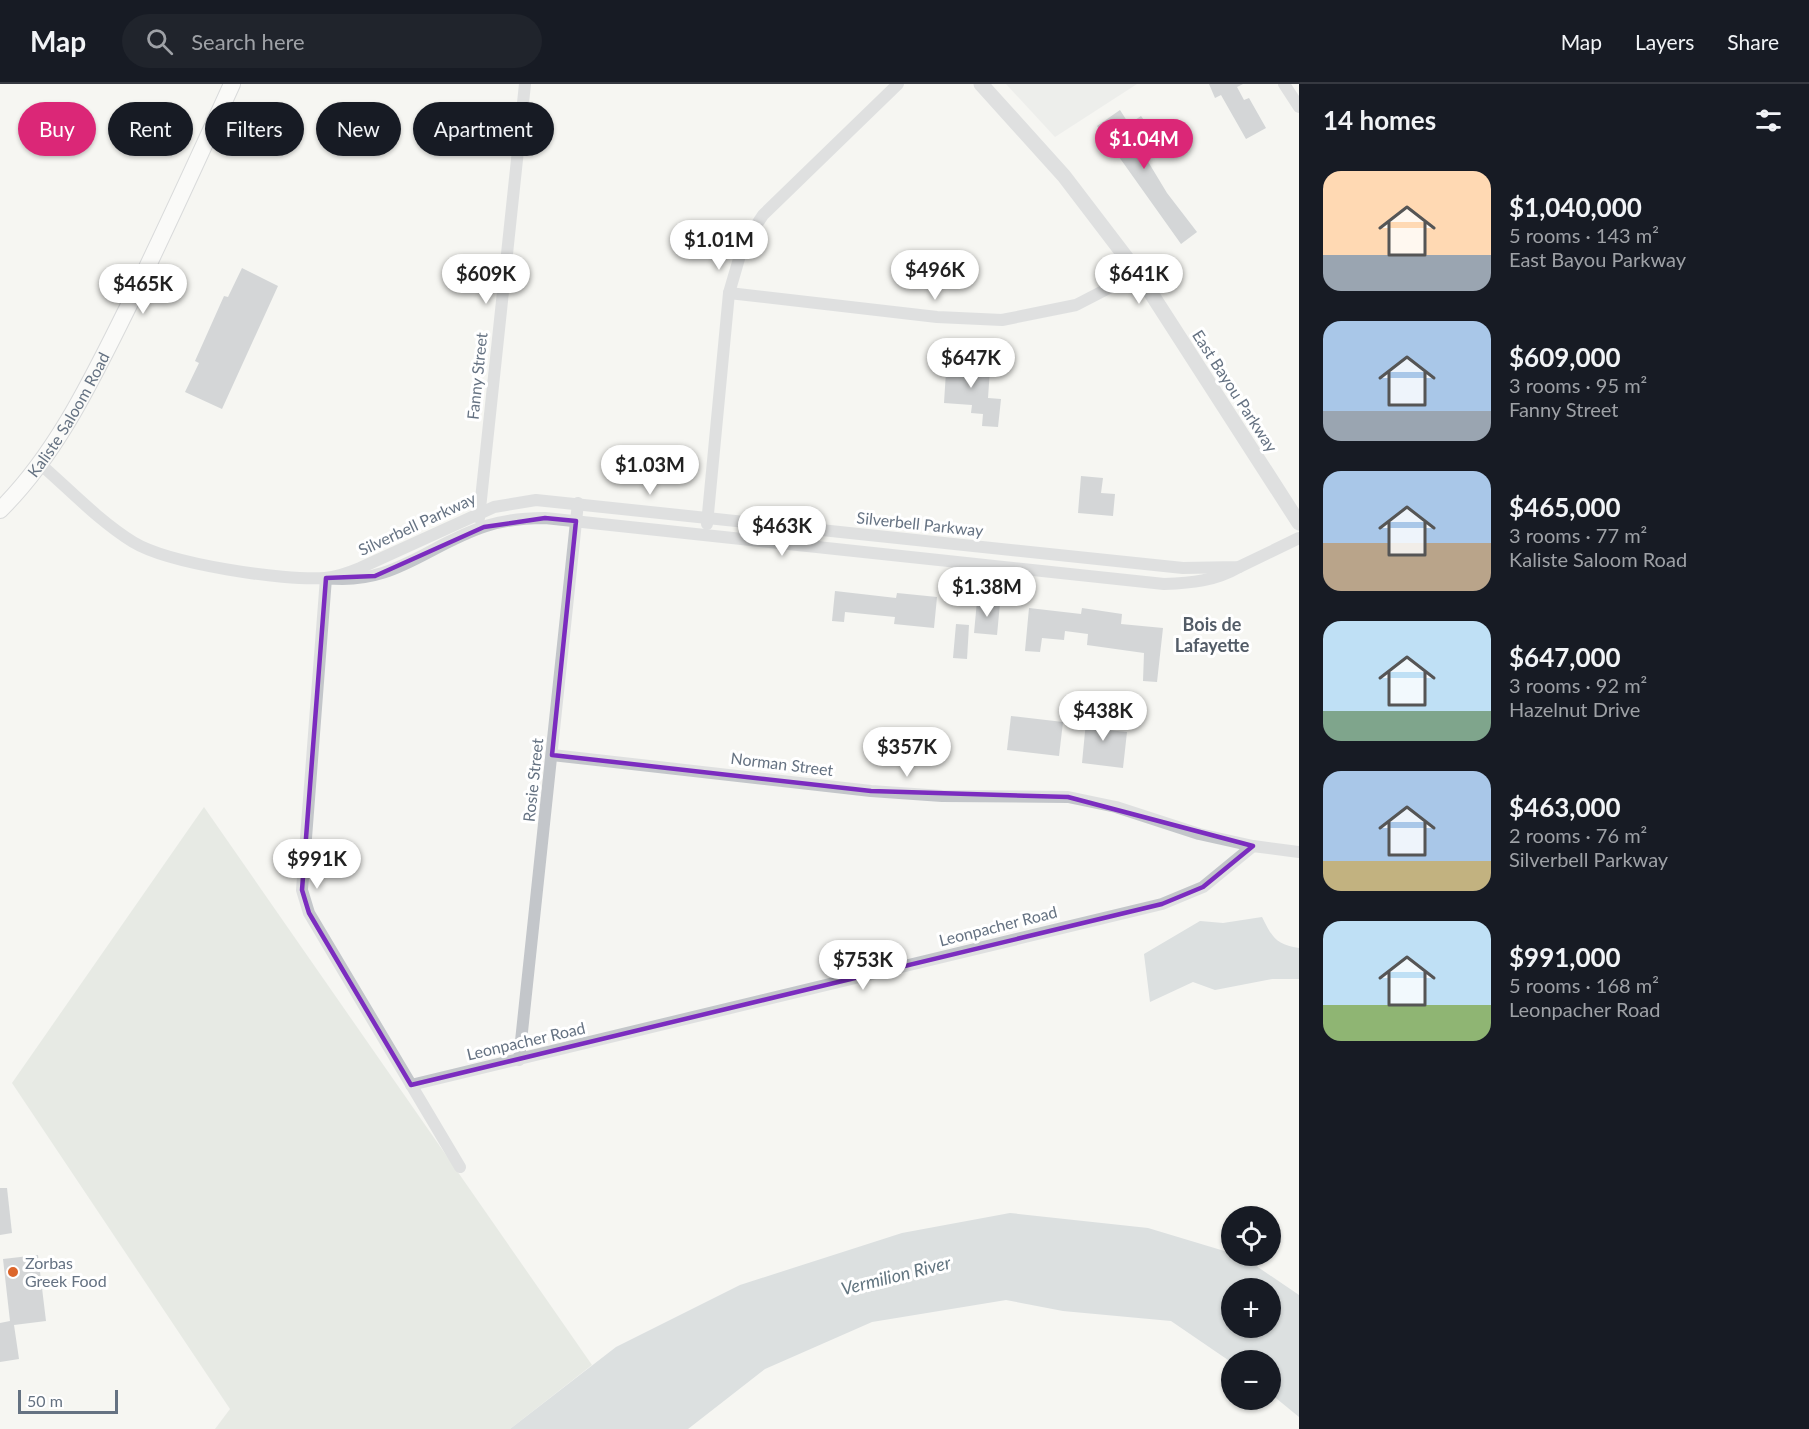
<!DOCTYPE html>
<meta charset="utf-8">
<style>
:root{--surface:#171b24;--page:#20242c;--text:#f1f3f6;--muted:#9ea1a6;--line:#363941;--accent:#db2777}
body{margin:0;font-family:Lato,sans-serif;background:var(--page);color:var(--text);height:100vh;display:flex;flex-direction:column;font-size:22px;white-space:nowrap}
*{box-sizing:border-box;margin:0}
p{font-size:20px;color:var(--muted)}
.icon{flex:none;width:33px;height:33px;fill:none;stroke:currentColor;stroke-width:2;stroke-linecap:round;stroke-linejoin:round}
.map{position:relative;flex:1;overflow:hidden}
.details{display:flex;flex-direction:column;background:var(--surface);width:510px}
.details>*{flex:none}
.top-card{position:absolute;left:18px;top:18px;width:570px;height:54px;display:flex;gap:12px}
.tools{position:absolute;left:1221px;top:1122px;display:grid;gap:12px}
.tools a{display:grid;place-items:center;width:60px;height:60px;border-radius:50%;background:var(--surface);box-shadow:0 2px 4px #0004;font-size:30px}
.scale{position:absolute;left:18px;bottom:15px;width:100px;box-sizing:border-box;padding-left:6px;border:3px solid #657282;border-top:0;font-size:16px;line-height:21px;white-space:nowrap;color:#657282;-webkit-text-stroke:4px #fff;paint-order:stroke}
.price{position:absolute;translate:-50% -51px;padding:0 14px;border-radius:21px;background:#fff;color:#222;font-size:20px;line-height:39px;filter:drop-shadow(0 2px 3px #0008)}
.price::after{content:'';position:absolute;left:50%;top:36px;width:18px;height:14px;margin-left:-9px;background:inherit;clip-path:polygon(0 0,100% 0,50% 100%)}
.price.selected{background:var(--accent);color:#fff}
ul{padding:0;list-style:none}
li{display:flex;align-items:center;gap:18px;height:150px;padding:0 24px}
li span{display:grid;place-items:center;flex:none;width:168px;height:120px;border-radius:18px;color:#555}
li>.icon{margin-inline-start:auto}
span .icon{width:72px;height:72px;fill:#fffc;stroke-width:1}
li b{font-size:26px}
h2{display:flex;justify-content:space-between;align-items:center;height:72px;padding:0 24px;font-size:26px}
.chip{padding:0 21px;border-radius:27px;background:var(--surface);box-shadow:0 2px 4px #0004;font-size:21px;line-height:54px}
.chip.selected{background:var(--accent);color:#fff}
header{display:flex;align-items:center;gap:36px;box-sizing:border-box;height:84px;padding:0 30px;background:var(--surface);border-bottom:2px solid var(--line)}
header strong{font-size:28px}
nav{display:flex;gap:33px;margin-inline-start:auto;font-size:21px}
.search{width:420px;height:54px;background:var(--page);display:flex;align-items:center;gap:15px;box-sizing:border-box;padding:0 21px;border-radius:33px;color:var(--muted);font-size:22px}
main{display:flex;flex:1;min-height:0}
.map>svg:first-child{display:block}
</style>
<header>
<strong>Map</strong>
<div class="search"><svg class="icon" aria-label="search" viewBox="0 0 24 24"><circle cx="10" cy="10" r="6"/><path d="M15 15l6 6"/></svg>Search here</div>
<nav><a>Map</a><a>Layers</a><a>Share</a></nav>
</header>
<main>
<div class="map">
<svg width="1299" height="1345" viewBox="0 0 1299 1345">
<rect width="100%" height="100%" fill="#f5f5f2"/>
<!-- built -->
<path fill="#e3e4e3" d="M1006,0H1137L1055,53Z"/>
<!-- green -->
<path fill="#d6dcd3" d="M204,723L592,1281L510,1345H215L230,1325L12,999Z"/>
<!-- water -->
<g fill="#bcc5ca" fill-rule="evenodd">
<path d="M1262,833C1272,853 1276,861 1299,864V895H1272L1215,906L1193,898L1150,918L1144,870L1200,837L1223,839Z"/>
<path d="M1010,1129L1148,1144L1231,1169L1232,1172L1243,1173L1299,1211V1333L1271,1310L1270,1276L1231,1278L1171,1237L1063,1227L1006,1216L872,1238L765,1285L688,1345H510L616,1263L740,1201L902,1149ZM1270,1204V1244H1232V1204Z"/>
</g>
<!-- building -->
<g fill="#aab0b6">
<path d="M1209,0H1243L1237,3L1244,16L1249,14L1266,44L1246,55L1221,11L1215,14Z"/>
<path d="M1120,26L1129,40L1141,32L1154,50L1138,61L1167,109L1197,148L1181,160L1097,42Z"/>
<path d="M242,184L278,202L222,325L185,308L199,279L195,277L224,212L228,213Z"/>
<path d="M947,272L976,274V283L990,285L988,314L1001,315L998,343L982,342L983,330L971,329L972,321L944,319Z"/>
<path d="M1081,392L1103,394L1101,409L1115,410L1113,432L1078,429Z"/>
<path d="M835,507L896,514L897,509L937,513L934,544L894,540L895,533L845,528L844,538L832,537Z"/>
<path d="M977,517L1000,519L997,551L974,549Z"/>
<path d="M1029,524L1081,530L1082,524L1122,530L1121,540L1163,544L1157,598L1143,597L1144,569L1087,561L1088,550L1065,547L1064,556L1042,554L1040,568L1025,567Z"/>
<path d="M956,540L969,541L967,575L953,574Z"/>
<path d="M1087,627L1108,629L1107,646L1127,648L1123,684L1082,679Z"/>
<path d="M1011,632L1063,638L1059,672L1007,666Z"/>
<path d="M0,1104H7L12,1149L0,1151Z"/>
<path d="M38,1171L46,1237L14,1241L19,1275L0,1278V1239L10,1237L3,1175Z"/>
</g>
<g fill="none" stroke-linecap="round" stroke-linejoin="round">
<defs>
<g id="secondary">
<path id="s1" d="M0,426C57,370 93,293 128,223C164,149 198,75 232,0"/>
</g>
</defs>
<!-- secondary casing -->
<use href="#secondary" stroke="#b6b9be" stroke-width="18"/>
<!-- minor -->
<g stroke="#c3c6ca" stroke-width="12">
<path d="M1284,0L1299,23"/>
<path d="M729,209L937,233L1002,236L1076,221L1138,189"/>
<path d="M39,379C69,405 99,437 133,458C169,480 283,497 325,494C337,493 348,489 360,484L494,423L536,416L1183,484L1239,483L1299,454"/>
<path d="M479,434L525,0"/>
<path d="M707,440L729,209L743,161L763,131L898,0"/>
<path d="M552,671L871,707L942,712L1068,713L1116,723L1199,750L1253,762"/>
<path d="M519,976L578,419"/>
<path d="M411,1001L1162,820L1203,803L1253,762L1299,768"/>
<path d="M460,1083L309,829L302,806L326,494C394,502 427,461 486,442C505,436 524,434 545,434L1164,500C1191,499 1215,497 1239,483"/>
</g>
<!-- tertiary -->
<path stroke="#c3c6ca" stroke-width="15" d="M981,0L1064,92L1138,189L1299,439"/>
<!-- secondary -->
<use href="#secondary" stroke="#fff" stroke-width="16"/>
</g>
<!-- marked area -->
<path d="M0 0H1299V1345H0ZM545,434L576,437L552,671L871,707L1068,713L1253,762L1203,803L1162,820L411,1001L309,829L302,806L326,494L375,492L484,443Z" fill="#f5f5f2" fill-opacity=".55" fill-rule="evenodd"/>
<path fill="none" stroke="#7b2cbf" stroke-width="4.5" stroke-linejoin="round" d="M545,434L576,437L552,671L871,707L1068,713L1253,762L1203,803L1162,820L411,1001L309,829L302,806L326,494L375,492L484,443Z"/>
<!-- markers -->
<circle fill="#dc662b" stroke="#fff" stroke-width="2" cx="13" cy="1188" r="6"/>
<g text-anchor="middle" stroke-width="6" stroke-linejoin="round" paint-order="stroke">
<!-- street labels -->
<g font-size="16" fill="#657282" stroke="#fff">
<text transform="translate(477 292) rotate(-84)" y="6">Fanny Street</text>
<text transform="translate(1235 307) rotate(57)" y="6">East Bayou Parkway</text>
<text dy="6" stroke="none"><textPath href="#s1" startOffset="118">Kaliste Saloom Road</textPath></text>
<text transform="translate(417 440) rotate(-25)" y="6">Silverbell Parkway</text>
<text transform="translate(920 440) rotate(6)" y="6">Silverbell Parkway</text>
<text transform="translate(782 680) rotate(7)" y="6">Norman Street</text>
<text transform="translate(533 696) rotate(-84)" y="6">Rosie Street</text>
<text transform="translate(998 842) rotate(-14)" y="6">Leonpacher Road</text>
<text transform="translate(526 957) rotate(-13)" y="6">Leonpacher Road</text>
</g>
<!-- poi labels -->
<g font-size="16" fill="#657282" stroke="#fff" text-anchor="start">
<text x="25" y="1185">Zorbas<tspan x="25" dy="18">Greek Food</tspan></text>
</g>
<!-- neighbourhood labels -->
<g font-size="18" font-weight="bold" fill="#535c67" stroke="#fff">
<text x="1212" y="547">Bois de<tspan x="1212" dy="21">Lafayette</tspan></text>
</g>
<!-- water labels -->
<g font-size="18" font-style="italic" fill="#61747f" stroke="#fff">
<text transform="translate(896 1192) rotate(-14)" y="6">Vermilion River</text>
</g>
</g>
</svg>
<div class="tools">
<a><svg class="icon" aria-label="locate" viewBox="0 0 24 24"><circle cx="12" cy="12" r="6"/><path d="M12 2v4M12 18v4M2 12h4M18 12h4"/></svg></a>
<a>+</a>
<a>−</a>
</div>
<div class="scale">50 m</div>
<b class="price selected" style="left:1144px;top:86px">$1.04M</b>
<b class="price" style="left:719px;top:187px">$1.01M</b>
<b class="price" style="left:935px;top:217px">$496K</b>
<b class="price" style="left:486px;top:221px">$609K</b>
<b class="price" style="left:1139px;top:221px">$641K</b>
<b class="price" style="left:143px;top:231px">$465K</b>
<b class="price" style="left:971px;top:305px">$647K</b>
<b class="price" style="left:650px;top:412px">$1.03M</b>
<b class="price" style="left:782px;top:473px">$463K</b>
<b class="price" style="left:987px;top:534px">$1.38M</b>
<b class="price" style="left:1103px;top:658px">$438K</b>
<b class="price" style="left:907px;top:694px">$357K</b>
<b class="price" style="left:317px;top:806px">$991K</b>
<b class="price" style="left:863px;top:907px">$753K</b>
<div class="top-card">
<a class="chip selected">Buy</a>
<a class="chip">Rent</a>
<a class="chip">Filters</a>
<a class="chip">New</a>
<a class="chip">Apartment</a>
</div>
</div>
<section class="details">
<h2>14 homes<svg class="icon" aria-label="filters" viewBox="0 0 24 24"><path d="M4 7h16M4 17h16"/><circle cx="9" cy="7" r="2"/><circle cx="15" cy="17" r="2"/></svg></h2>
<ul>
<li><span style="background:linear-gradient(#ffd9b3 70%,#9aa5b1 0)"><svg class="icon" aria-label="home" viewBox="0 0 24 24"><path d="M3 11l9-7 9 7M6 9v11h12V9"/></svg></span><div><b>$1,040,000</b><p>5 rooms · 143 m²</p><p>East Bayou Parkway</p></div></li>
<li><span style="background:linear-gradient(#a9c7e8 75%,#9aa5b1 0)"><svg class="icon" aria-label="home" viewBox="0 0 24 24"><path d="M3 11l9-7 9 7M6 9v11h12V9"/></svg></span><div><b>$609,000</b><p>3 rooms · 95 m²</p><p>Fanny Street</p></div></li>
<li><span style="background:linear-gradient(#a9c7e8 60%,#b9a48a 0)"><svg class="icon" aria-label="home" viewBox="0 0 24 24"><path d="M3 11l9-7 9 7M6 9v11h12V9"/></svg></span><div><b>$465,000</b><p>3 rooms · 77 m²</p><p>Kaliste Saloom Road</p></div></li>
<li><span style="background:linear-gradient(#bfe0f5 75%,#7fa58c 0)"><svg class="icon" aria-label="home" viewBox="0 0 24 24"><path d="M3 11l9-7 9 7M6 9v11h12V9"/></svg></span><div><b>$647,000</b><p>3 rooms · 92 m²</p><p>Hazelnut Drive</p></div></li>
<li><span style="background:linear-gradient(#a9c7e8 75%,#c2b280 0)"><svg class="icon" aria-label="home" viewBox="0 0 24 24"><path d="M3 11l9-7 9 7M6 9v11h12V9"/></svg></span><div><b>$463,000</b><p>2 rooms · 76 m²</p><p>Silverbell Parkway</p></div></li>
<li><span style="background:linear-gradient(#bfe0f5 70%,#8fb573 0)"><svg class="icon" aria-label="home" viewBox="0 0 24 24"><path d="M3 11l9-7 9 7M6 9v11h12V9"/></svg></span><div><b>$991,000</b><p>5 rooms · 168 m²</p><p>Leonpacher Road</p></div></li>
</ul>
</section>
</main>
